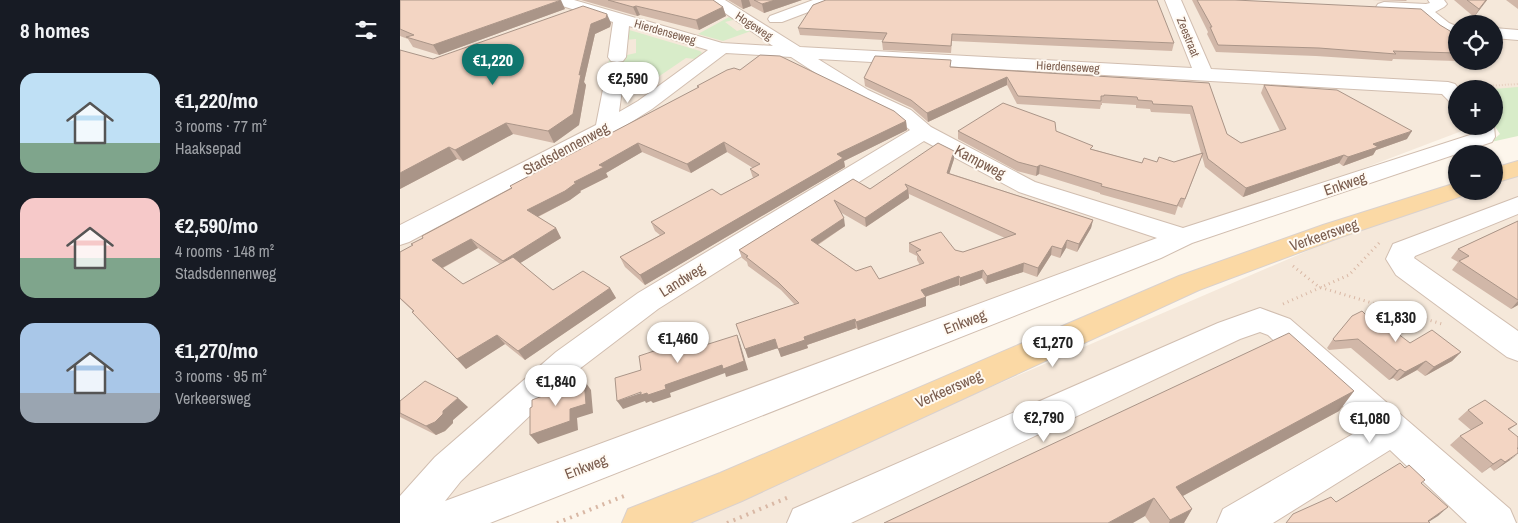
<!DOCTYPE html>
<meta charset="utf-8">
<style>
:root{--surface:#171b24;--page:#242831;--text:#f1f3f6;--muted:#9ea1a6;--accent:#0f766e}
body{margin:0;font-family:"Archivo Narrow",sans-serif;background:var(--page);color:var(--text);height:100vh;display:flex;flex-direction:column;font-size:19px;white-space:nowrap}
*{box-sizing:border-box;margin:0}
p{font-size:16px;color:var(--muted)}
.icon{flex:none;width:28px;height:28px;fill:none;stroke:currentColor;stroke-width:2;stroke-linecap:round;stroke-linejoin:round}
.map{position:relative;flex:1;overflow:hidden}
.panel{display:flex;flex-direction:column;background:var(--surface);width:400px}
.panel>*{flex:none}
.buttons{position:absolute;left:1048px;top:15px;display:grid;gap:10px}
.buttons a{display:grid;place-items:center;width:55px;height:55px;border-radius:50%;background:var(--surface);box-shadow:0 1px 4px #0004;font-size:25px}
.price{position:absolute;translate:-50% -42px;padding:0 11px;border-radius:18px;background:#fff;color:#222;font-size:16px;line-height:32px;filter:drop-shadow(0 1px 2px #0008)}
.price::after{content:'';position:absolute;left:50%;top:30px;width:15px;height:11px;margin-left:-8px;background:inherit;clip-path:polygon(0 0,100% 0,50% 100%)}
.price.active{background:var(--accent);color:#fff}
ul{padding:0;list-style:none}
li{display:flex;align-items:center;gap:15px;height:125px;padding:0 20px}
li span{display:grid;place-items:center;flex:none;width:140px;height:100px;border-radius:15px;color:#555}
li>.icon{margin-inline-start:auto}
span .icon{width:60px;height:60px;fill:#fffc;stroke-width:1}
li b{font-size:21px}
h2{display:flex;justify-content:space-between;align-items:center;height:60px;padding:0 20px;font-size:21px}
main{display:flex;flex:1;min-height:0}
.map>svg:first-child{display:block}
</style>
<main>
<section class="panel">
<h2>8 homes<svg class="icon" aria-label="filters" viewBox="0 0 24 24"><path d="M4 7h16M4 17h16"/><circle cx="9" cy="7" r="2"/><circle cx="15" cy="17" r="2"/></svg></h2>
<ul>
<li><span style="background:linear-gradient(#bfe0f5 70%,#7fa58c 0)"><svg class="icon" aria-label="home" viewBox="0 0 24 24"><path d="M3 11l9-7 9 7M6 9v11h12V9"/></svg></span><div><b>€1,220/mo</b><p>3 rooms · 77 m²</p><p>Haaksepad</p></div></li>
<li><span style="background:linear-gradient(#f6c9c9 60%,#7fa58c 0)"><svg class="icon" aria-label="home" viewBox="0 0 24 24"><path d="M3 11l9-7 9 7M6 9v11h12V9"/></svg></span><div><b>€2,590/mo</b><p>4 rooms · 148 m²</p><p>Stadsdennenweg</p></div></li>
<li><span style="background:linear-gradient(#a9c7e8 70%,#9aa5b1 0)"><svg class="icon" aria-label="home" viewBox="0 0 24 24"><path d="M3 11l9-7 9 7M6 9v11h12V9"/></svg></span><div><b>€1,270/mo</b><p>3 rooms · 95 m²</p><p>Verkeersweg</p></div></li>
</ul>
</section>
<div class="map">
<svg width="1118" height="523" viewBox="0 0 1118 523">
<rect width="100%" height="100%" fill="#fdf6ec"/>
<!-- residential -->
<g fill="#f5e8da" fill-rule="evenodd">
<path d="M0,0H1118V117L1094,120V89H1056V126H1075L29,523H0ZM1056,24H1094V61H1056Z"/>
<path d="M1118,171V523H275L1007,208L1057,191H1094V179Z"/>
</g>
<!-- green -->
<g fill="#d8ecc9">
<path d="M329,17L333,20L325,22L337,31L346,28L351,31L323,41L298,34Z"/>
<path d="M226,29L300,51L302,53L295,59L286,58L233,94L220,96V92L233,90L234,73L222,75L207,74L209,59L236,53V39L225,40Z"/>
<path d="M1118,87V136L1091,142L1100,134L1094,125V89Z"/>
</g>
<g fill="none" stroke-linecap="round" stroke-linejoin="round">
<defs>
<g id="minor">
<path d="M150,0H174L322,43L373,46L306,0H325L400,47L792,68L765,0H781L811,69L1048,82L1055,84L1059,89H1056V103L1049,101L1042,94L418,59L468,90L511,110L531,127L635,182L783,228L1073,134L1072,126H1094L1095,137L1092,142L792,243L761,258L90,523H0V496L35,457L156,352L238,293L510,130L496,118L454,98L391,57L326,53L252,109L214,133L9,242L0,245V225L196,125L206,74L208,70L215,68L222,70L224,74L219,112L238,101L308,50L229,26L226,57L223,61L217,62L211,61L208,57L213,22L153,3ZM524,141L619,192L757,238L45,501L61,481L178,370L258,309Z"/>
<path d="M413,0H435L432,3L382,22H370L368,19L370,16Z"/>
<path d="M1028,0H1044L1047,4L1044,7L1035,12L1049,23L1056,26V36L1037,31L1019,14L984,12L978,10L976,7L978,4L984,2L1026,4L1030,3Z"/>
<path d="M1094,28L1118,30V40L1094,38Z"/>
<path d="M1118,197V214L1015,256L1014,258L1118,331V361L1107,357L996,275L986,259L993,244Z"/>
<path d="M860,308L890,319L1110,509L1116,523H1067L990,450L873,523H817L823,509L965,427L868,335L860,332L840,339L451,523H387L393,509L818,323Z"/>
</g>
<g id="major">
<path d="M1118,161V176L1094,183V168Z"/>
<path d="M1056,183V191H1067L1065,195L941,237L799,290L342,501L290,523H222L228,509L320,473L779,276L923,225Z"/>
</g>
</defs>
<!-- minor casing -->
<use href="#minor" stroke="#d1beb0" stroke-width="2"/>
<!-- major casing -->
<use href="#major" stroke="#dad1cd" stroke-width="2"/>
<!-- path-far2 -->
<path stroke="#d9b8a5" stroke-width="2" stroke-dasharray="0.5 2.5" stroke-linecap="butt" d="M1069,87L1118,84"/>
<!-- path-far1 -->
<g stroke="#d9b8a5" stroke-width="3" stroke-dasharray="1 4" stroke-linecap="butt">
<path d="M893,266L919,287L1042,324"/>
<path d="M883,304L949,275L981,241"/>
</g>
<!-- path -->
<g stroke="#d9b8a5" stroke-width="4" stroke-dasharray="2 5" stroke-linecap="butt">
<path d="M157,523L224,496"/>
<path d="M327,523L389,497"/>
</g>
<!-- minor -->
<use href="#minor" fill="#fff" fill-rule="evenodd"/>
<!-- major -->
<use href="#major" fill="#fbd9a5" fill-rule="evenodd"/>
</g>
<!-- wall -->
<g fill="#d1b7a8" fill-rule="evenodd">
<path d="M0,0L165,9L39,55L13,47L8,39L0,36Z"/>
<path d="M181,0H313L323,7L326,16L299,30L240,15L237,16Z"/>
<path d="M328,0H402L364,13L351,6L343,9Z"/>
<path d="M792,0H835L1040,25L1056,36V61L993,59L992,61L916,56L816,52L807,34L808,32Z"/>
<path d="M972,0H1007L1006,1Z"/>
<path d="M1054,0H1087L1074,17Z"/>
<path d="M1106,0H1118V9Z"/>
<path d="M211,23L210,27L195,34L184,82L186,85L179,125L154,143L113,134L63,161L57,159L0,189L33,59Z"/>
<path d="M398,28L774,43L772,51L552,41L551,53L483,50L482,42L483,40L400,35Z"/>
<path d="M551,67L809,83L827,134L841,143L880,131L861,93L864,85L1007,139L976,150L973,155L943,166L939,163L843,197L805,167L802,156L782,208L778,206L775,215L700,194V193L639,174L636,176L617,171L558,139V131H656L692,149L742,163L757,162H774L801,153L790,114L751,112L750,109L736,108V105L702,103V105H701L700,109L617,104L607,85L528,122L512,108L465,86L464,78Z"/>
<path d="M297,86L506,121L507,130L444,161L445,167L245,285L225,267L220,257L260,235L255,231L251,222L321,195L353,178L350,169L353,168L327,152L291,173L242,152L206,173L208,177L180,191L181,192L170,200L138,217L156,228L161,238L120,263L153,290L210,288L216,298L125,360L105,344L66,369L12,312L13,311L0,299V252L12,246L111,188L110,186L298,88ZM78,248L100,264L63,284L43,268Z"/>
<path d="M554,159L549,173L693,220L691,228L677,252L666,248L660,258L651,255L637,277L623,272L586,284L582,278L560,286L559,285L525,297L526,306L458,330L456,328L407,345L408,348L381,357L378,348L348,358L345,349L395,305L381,290L348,266L347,262L342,258L339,250L453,179L470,189ZM509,194L605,238L563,252L509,243V252L517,256V260L520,265L479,279L456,271L418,245L445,226L440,212L466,227L509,198Z"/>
<path d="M1118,221V305L1111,309L1052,270L1058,262L1051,258L1058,249Z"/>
<path d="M966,315L1010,343L1061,352L1052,361L1025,376L1017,370L997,381L993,378L989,380L951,348L929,350L927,348L933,339Z"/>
<path d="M954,391L939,411L783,496L792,509L784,523H750L745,516L484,523Z"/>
<path d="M0,401L68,407L53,420V423L45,431L36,435L0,417Z"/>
<path d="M1068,410L1117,424L1109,430L1110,460L1094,471L1090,467L1082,473L1050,445L1060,436L1071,430L1058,419Z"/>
</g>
<!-- shaded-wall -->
<g fill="#aa9588">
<path d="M161,0L165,9L39,55L33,45Z"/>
<path d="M341,0H349L351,6L343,9Z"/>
<path d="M375,0H402L364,13L362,4Z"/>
<path d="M1086,0H1087L1074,17L1079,9Z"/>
<path d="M236,6L240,15L237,16L233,7Z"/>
<path d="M323,7L326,16L299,30L296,20Z"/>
<path d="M207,14L211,23L210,27L195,34L184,82L186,85L179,125L154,143L148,131L179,75L191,24Z"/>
<path d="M607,77V85L528,122L527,113Z"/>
<path d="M506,121L507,130L444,161L445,167L245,285L240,275L437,154Z"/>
<path d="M106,123L113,134L63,161L55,150Z"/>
<path d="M1012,131L1007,139L976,150L973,155L943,166L948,157L973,144Z"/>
<path d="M324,142L327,152L291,173L287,164Z"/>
<path d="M238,143L242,152L206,173L208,177L180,191L181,192L170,200L133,219L127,210L174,182L199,165Z"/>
<path d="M49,147L57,159L0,189V173Z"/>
<path d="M554,151V159L547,181V173Z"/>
<path d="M944,155L939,163L843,197L846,188Z"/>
<path d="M640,165L639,174L636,176L637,167Z"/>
<path d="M508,189L509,198L466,227L465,218Z"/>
<path d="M444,218L445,226L412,248L411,240Z"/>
<path d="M693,220L691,228L677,252L679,244Z"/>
<path d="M156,228L161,238L109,270L103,261Z"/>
<path d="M71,239L78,248L40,269L32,260Z"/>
<path d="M667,240L666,248L660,258L662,249Z"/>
<path d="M652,246L651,255L637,277L638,268Z"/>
<path d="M624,263L623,272L586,284L587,276Z"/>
<path d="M583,270L582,278L560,286V278Z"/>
<path d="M559,276V285L521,298V290Z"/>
<path d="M210,288L216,298L125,360L118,351Z"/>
<path d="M526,297V306L458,330L456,322Z"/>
<path d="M1118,301V305L1111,309Z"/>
<path d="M455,319L456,328L407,345L408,348L381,357L378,349L404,337Z"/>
<path d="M295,327L299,336L303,356L299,347Z"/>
<path d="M97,335L105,344L66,369L57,359Z"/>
<path d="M337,335L340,343L348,370L326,377L325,373L270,393L271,397L253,403L251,401L246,403L245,401L223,409L217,401L265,385Z"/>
<path d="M375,339L378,348L348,358L345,349Z"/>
<path d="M1061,352L1052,361L1025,376L1034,367Z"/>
<path d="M1026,361L1017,370L997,381L1005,372Z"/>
<path d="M1000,369L993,378L989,380L997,371Z"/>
<path d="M184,380L191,390L193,413L177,418L178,430L138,444L130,435L170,409Z"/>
<path d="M954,391L939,411L766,505L776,487Z"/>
<path d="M58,398L68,407L53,420V423L45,431L36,435L26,426Z"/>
<path d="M1118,454L1110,460L1094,471L1105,462Z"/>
<path d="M1101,459L1090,467L1082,473L1093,464Z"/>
<path d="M754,498L745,516L733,523H708Z"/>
<path d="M1048,507L1038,516L1027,523H1025Z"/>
<path d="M792,509L784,523H769L770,520Z"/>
</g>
<!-- building -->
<g fill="#f3d5c3" stroke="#aa9588" fill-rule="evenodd">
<path d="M0,0H161L33,45L6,37L14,35L0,29Z"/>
<path d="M208,0H313L323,7L296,20L236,6L233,7Z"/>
<path d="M354,0H375L362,4Z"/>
<path d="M426,0H757L774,43L552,34L551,46L482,42L487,33L398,28L413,5Z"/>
<path d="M797,0H835L1021,9L1040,25L1050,31L1056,36V53L993,51L996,54L919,48L818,45L810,27H812Z"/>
<path d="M1067,0H1086L1079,9Z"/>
<path d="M183,6L207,14L206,18L191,24L179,75L181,74L173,114L148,131L106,123L55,150L49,147L0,173V50L33,59Z"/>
<path d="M360,55L380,56L494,111L506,121L437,154L443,158L240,275L220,257L265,233L251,222L312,189L321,195L359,175L350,169L360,164L324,142L287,164L238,143L199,165L204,167L174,182L176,183L165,191L127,210L156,228L103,261L71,239L32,260L63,284L113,257L153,290L183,271L210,288L118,351L97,335L57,359L12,312L14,311L0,298V252L13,245L11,244L23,238L22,236L112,188L110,186L299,87L297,86L327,70L334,68L340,70Z"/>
<path d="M475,56L551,60L550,67L809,83L827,134L841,143L886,129L864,85L937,90L1012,131L973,144L978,147L948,157L944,155L846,188L808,159L792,106L753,104L752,101L738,100L737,97L704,95V96H701V101L618,96L607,77L527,113L511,100L464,78Z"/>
<path d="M603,103L655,122L656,131L693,146L690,149L742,163L744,158L757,162L759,157L774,162L803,153L785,199L781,198L777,206L701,186L702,184L640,165L637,167L618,162L558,131Z"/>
<path d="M538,143L554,151L547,173L693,220L679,244L667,240L662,249L652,246L638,268L624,263L587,276L583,270L560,278L559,276L521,290L526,297L456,322L455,319L404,337L405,340L378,349L375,339L345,349L336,324L399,303L378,282L346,257L348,256L339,250L453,179L470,189ZM505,184L616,234L563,252L555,250L541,232L509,243L521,250L516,252L524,263L479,279L471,266L456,271L411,240L444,218L434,200L465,218L508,189Z"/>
<path d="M1118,221V300L1059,261L1069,256L1058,249Z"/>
<path d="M962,311L966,315L971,313L1010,343L1032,330L1061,352L1034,367L1026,361L1005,372L1000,369L997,371L958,339L935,341L933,339L952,316Z"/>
<path d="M269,327L287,338L295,327L299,347L337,335L344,361L323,369L322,365L265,385L266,389L248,395L247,393L241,395V392L217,401L215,378L241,370L239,356L272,345Z"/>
<path d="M889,333L954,391L776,487L792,509L770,520L754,498L708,523H484Z"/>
<path d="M184,380L186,404L170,409V421L130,435V408L132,407V400Z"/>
<path d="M25,381L58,398L43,411V414L35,422L26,426L0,413V401Z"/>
<path d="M1085,400L1117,424L1108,429L1118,437V448H1117L1118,449V453L1105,462L1101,459L1093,464L1060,436L1083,423L1068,410Z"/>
<path d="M1000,463L1005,468L1009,465L1025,480L1021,483L1048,507L1028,521L1030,523H886L893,514L931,497L936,502Z"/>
</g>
<g text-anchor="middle" stroke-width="4" stroke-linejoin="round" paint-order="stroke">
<!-- far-street labels -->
<g font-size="12" fill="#7a5c4d" stroke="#fffaf3">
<text transform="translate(354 26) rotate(33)" y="4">Hogeweg</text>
<text transform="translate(265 32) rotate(16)" y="4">Hierdenseweg</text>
<text transform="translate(788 37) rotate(68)" y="4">Zeestraat</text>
<text transform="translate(668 67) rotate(3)" y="4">Hierdenseweg</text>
</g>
<!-- street labels -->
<g font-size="15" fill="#7a5c4d" stroke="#fffaf3">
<text transform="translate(166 149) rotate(-28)" y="5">Stadsdennenweg</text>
<text transform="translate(580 162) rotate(28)" y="5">Kampweg</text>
<text transform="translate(945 184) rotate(-19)" y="5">Enkweg</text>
<text transform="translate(924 235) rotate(-19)" y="5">Verkeersweg</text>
<text transform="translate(282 280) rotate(-32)" y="5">Landweg</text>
<text transform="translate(565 322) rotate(-21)" y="5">Enkweg</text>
<text transform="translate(549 389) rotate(-24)" y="5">Verkeersweg</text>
<text transform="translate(186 467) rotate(-21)" y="5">Enkweg</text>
</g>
</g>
</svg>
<div class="buttons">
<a><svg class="icon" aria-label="locate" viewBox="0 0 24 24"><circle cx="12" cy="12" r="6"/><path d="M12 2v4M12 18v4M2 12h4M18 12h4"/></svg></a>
<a>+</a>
<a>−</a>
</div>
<b class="price active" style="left:93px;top:86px">€1,220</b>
<b class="price" style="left:228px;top:104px">€2,590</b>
<b class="price" style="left:996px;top:343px">€1,830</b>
<b class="price" style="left:278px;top:364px">€1,460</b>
<b class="price" style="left:653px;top:368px">€1,270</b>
<b class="price" style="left:156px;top:407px">€1,840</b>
<b class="price" style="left:644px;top:443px">€2,790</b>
<b class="price" style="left:970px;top:444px">€1,080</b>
</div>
</main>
